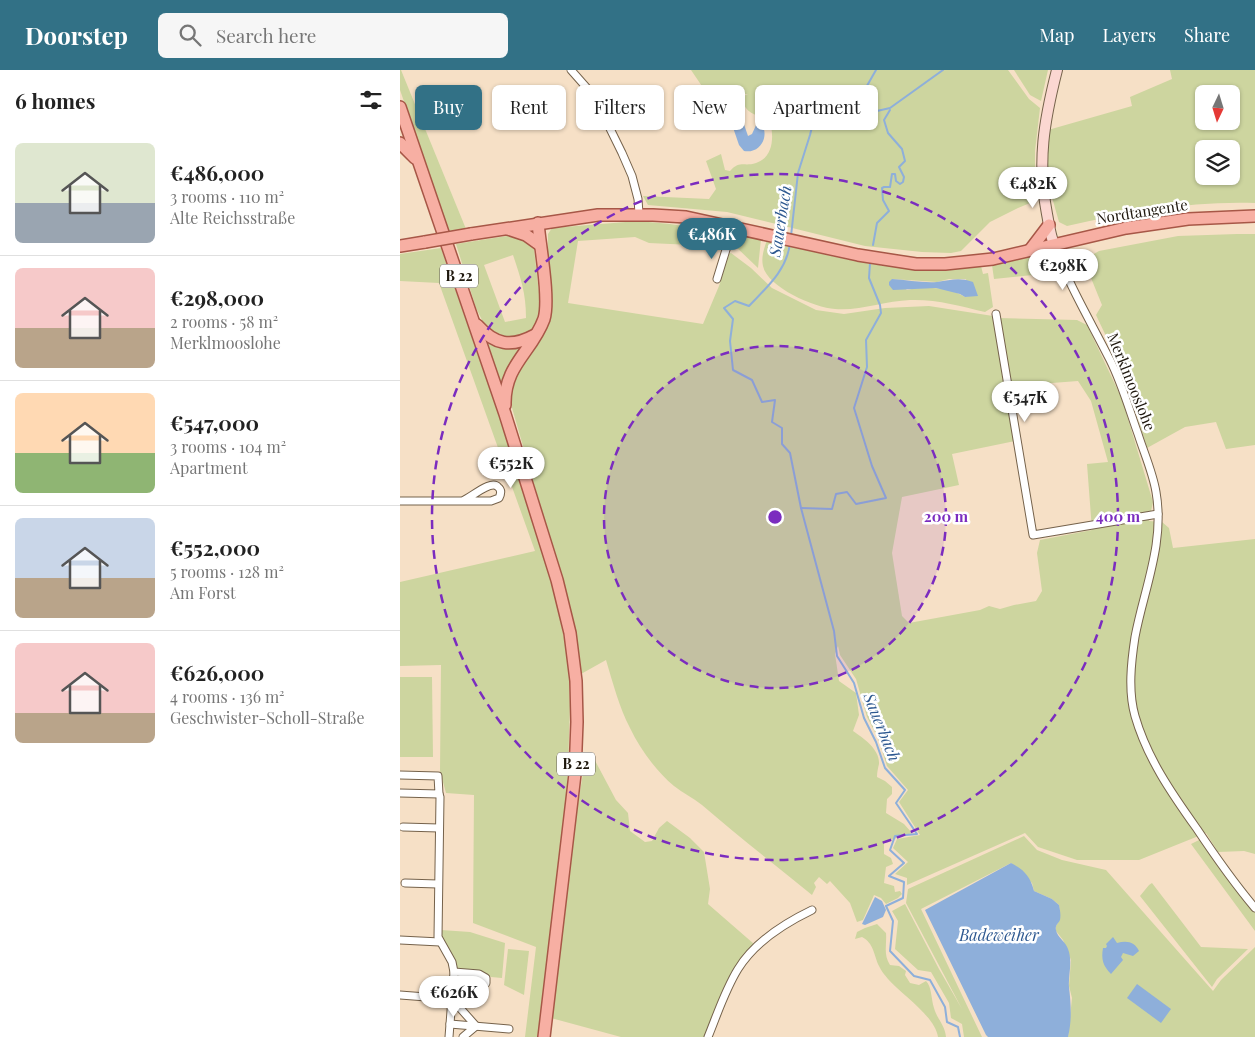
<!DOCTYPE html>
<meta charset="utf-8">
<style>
:root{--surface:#fff;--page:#f6f6f6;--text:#222;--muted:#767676;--line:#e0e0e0;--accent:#327186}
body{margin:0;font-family:"Playfair Display",serif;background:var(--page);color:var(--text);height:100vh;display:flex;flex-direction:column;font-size:19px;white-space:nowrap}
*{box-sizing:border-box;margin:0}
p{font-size:16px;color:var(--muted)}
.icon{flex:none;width:28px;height:28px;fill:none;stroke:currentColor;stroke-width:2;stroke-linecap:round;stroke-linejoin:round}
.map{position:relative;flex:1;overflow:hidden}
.details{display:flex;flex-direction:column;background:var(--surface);width:400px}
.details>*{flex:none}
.banner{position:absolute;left:15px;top:15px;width:475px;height:45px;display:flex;gap:10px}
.needle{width:32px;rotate:184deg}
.fabs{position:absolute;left:795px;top:15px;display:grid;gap:10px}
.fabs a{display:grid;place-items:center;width:45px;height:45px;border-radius:8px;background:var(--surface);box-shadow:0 1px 4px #0004;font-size:25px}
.price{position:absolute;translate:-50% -42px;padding:0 11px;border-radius:18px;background:#fff;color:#222;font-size:16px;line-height:32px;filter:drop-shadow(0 1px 2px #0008)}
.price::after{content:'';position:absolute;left:50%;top:30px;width:15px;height:11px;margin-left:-8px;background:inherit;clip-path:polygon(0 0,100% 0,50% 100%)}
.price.active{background:var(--accent);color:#fff}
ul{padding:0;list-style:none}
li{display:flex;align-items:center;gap:15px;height:125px;padding:0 15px}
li+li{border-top:1px solid var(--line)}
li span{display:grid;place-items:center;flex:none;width:140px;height:100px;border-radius:8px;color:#555}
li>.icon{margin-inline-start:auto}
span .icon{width:60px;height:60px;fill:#fffc;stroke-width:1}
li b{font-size:21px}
h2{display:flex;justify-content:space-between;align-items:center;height:60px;padding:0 15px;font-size:21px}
.tag{padding:0 18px;border-radius:8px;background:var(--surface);box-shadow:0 1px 4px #0004;font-size:18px;line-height:45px}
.tag.active{background:var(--accent);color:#fff}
header{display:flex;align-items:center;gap:30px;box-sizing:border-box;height:70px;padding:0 25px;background:var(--accent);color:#fff}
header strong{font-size:24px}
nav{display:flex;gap:28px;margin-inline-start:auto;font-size:18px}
.search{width:350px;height:45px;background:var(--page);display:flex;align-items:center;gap:12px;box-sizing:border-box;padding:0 18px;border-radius:8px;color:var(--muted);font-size:19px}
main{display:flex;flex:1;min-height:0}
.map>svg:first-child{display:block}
</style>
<header>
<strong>Doorstep</strong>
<div class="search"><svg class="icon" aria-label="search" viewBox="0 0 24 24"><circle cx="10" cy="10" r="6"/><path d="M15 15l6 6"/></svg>Search here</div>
<nav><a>Map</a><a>Layers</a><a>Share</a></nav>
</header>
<main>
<section class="details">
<h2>6 homes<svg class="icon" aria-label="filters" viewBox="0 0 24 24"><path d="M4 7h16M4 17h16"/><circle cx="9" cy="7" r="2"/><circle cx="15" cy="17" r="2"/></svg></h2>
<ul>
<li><span style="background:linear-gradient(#dfe7d0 60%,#9aa5b1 0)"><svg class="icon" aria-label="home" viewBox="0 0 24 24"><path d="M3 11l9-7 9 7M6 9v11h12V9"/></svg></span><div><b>€486,000</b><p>3 rooms · 110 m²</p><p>Alte Reichsstraße</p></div></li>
<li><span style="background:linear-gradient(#f6c9c9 60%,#b9a48a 0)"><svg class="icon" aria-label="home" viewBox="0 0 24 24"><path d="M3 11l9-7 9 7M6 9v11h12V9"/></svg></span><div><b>€298,000</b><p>2 rooms · 58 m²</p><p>Merklmooslohe</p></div></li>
<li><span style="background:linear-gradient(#ffd9b3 60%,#8fb573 0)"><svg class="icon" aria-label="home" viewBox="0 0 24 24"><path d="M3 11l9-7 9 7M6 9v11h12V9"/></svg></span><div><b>€547,000</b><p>3 rooms · 104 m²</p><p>Apartment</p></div></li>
<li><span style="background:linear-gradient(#c9d6e8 60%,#b9a48a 0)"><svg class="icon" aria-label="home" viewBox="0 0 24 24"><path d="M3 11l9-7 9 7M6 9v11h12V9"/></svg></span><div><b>€552,000</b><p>5 rooms · 128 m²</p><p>Am Forst</p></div></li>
<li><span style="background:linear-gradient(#f6c9c9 70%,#b9a48a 0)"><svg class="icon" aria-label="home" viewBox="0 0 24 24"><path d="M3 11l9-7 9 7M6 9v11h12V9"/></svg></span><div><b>€626,000</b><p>4 rooms · 136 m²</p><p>Geschwister-Scholl-Straße</p></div></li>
</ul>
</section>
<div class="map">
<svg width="855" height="967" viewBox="0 0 855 967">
<rect width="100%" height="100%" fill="#f6e0c6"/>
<!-- green -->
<g fill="#cdd59f" fill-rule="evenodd">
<path d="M0,0H1L66,159L49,161L0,20Z"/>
<path d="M291,0H608L629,29L640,38L635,81V131L618,138L590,152L561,181L551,183L522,182L465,176L327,142L248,135L243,126L309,129L316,119L306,91L321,84L325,100L330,101C340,90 344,97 356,93C375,87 374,63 369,48L362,43V47C350,44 344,39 341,27L348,24L329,25L310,28Z"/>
<path d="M614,0H648L641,31L630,25Z"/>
<path d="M770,0H855V133C791,131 729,142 667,156L659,152L646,106L648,60L732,36L730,27L772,9ZM804,24H831V51H804ZM804,79H831V106H804Z"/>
<path d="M238,151C266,154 295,155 321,165L322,174L313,176L249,173L235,167L178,171L168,233L303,254L319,216L329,184L331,183L351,198L372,218L416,240L444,244L485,238L529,236L593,246L615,371L552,384L559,415L502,427L492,483L502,546L509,553L580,540L589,536L600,539L614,535L636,531L642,521L637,483L640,470L692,460L687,394L708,392L691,331L678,311L611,316L598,248L677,250L687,255L722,329L753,432L749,451L762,452L769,458L773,478L855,469V784L844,781L818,782L806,763L739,790H677L638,777L625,763L507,815V808L495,804L508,792L493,778L497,769L520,765L499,732L508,720L487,696L478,668L467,647L456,609L440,585L438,576L435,584L439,611L456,623L459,645L453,661C463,668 480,679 479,694C478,698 477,702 477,707L485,711L492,717V724L487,729L486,743L504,754L512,763L484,772V784L491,788L493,794L486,797L484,813L494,816L495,822L500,821L502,824L498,828L486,834L481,828L474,825L463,850L457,852L450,833L430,811L427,814L419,807L414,813L416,817L412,825C375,795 338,766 302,735C293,728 283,723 274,716C256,701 240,679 230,658C219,637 213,613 206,590L181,604L160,504L108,324L148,230V164L152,158Z"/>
<path d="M337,164L361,169L358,198L334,175V167Z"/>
<path d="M837,164H855V375L826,379L816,352L785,357L747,378L724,304L696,245L702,235L691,208L689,190L692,185L699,181L778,166Z"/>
<path d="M113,165L128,172L134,179L141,240L138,254L130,264L112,269L93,264L84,254L76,238L56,174ZM113,185C121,209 126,223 126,248L105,252L84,195Z"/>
<path d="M367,170C416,182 469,198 519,198C540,199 561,197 581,196L583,204L588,203L593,237L585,242C560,236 536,229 510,230C485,231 460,241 435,239C415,238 367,217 363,196C361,187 364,179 367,170ZM492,209L537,212L549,209H566L569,226L565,227C549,217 525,216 507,220Z"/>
<path d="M41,178L145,479L168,587L170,636L167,729L138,967H125L136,877L73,853L74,725L46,723L40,701L41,595L0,596V512L135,481L39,213L0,211V184Z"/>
<path d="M637,184H647L651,203L594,209L592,195Z"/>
<path d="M82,265L126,274L101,321Z"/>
<path d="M0,607H32L33,687H0Z"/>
<path d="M191,683L216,730L228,743L230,761L245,772L252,771L259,758L267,751L290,768L304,782L310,819L308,834L354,874L337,894L327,913L305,967H221L151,948L176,746L186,685Z"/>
<path d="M624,766L637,780L662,790L706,800L813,921L821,910L855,877V967H668L672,928L669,916L671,890L663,870L656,861V856L659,851L660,845L659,835L652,829L634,821L632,813L611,793L521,839L582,967H564L562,954L551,948L549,933L531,902L518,900L495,879L498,851L492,841L505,834L539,899L562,939L506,833L508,819Z"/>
<path d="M801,769L828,809L855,841V861L791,774Z"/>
<path d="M752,813L801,877L848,879L817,909L812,917L740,826L749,815Z"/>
<path d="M477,854L486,863C487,875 483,884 490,895L499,896L506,901L505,905L510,913L519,915L526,911C532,917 531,929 534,938C537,949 545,955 546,967H538C535,946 502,925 488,909C485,905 481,901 479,896C474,886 474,873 462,867L455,869L457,862L465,858Z"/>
<path d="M41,860L70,862L105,873L102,908L91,907L84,903L57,900L41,866Z"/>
<path d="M108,879L129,881L124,925L104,915Z"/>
</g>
<!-- water -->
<g fill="#8eafda">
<path d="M337,34L348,66L352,64L357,53H361C370,65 361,84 344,81L339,75L326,37Z"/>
<path d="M492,209C507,210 523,213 537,212C551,210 559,207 573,212L578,226L565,227L560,224L536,218L493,220L489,215V212Z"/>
<path d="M611,793C624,800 630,806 634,821L652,829L659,835C660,840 661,845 660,850C658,854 655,855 656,860C657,867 666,872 668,879C673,892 668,905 669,917C671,934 672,951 668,967H588L586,965L525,840Z"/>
<path d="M475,827L482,831L486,840L483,847L465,855L462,854Z"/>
<path d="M713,867L717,873C727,870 735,872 739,881L733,886L723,883L721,887L723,890L711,904C703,896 701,889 703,878H706L707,876L706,874Z"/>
<path d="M737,914L771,939L761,953L727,928Z"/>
</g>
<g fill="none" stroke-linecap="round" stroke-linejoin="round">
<!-- stream -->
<g stroke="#8eafda" stroke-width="2">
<path d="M459,34L464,21L476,0"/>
<path d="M391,166L398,103L410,65L414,49L425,57L430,47L435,52V56L439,57L449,39L459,34L464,44L490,38L543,0"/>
<path d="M390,173C387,200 367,217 349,236L335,231L324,238L333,249L330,271L333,300L352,310L362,332L375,330L372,352L382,358V374L390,383L401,438L434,561L437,586L454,613L464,648L476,672L485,698L505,720L496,733L517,764L495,766L490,780L504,793L489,806L504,812L503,828L486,836L493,851L490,881L514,906L530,910L545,937L547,952L558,957L560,967"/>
<path d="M473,175L477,153L489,141L483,130L482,118L484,117H490L492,104H495L496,111L500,114L503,112L504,107L499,97L505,91L502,79L488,63L484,50L490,40"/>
<path d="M401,438L432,439L436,424L447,422L456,434L486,428L472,396L454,338L467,297L466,270L481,243L480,235L469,208L470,193"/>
</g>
<defs>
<g id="street">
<path d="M171,0L194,26L222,83L232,106L238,129L239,144"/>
<path d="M654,174C668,214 691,252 710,290C722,314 729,339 738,364C744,383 753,403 756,422C765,473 744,519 735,567C731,593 728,621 735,646C747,688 772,724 797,759C815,786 834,813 855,838"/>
<path d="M317,209L333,157"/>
<path d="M596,244L633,465L758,444"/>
<path d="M0,431H91L99,428C101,424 102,420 98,417C91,409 71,428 62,431"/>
<path d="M0,705L38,706L39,724L0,723"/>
<path d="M39,724L40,727L38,867L52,892L54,902L49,967"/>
<path d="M3,757L39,758"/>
<path d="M5,813L38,814"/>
<path d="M0,870L40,872"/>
<path d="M54,902L79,904L86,908V913"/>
<path d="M0,925L52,929L76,956L63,967"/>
<path d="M50,954L109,959"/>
<path d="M308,967C317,945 325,920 338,899C354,873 385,853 412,840"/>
</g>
<path id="secondary" d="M654,174C650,165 649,154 647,144C637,92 644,51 657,0"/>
<g id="primary">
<path d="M0,37L105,344L157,510L170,563L176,611L177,652L175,704L144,967"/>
<path d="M0,73L15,88"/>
<path d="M108,159L126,165L140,175"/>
<path d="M71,164L198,145H253L286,147L458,185L516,194H545L593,189L726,158L788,149L855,146"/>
<path d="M0,176L25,172"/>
<path d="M630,180L649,155"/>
<path d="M77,255C95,275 111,278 135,265"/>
<path d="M105,335C104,295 132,282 144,249C150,229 140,176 138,153"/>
</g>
</defs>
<!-- street casing -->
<use href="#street" stroke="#75624b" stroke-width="9"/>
<!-- secondary casing -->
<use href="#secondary" stroke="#75624b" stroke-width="12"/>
<!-- primary casing -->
<use href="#primary" stroke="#a75747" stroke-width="14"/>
<!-- street -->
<use href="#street" stroke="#fff" stroke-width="7"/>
<!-- secondary -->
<use href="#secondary" stroke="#fbd7d1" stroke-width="10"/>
<!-- primary -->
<use href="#primary" stroke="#f7afa3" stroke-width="11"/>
<defs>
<path id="primary-bridge" d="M25,172L71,164"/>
</defs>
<!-- primary-bridge casing -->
<use href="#primary-bridge" stroke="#a75747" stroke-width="14" stroke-linecap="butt"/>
<!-- primary-bridge -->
<use href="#primary-bridge" stroke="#f7afa3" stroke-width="11"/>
</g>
<!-- distance rings -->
<circle cx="375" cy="447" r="171" fill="#7b2cbf" fill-opacity=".12"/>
<g fill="none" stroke="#7b2cbf" stroke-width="2.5" stroke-dasharray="9 6">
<circle cx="375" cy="447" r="171"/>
<circle cx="375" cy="447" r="343"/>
</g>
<g text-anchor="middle" stroke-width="5" stroke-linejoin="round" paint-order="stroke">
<!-- shield labels -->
<g fill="#fff" stroke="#625d56" stroke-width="1">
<rect x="40" y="194.5" width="38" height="23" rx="4"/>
<rect x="157" y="682.5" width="38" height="23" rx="4"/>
</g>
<g font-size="14" font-weight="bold" fill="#1e170d">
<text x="59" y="211">B 22</text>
<text x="176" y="699">B 22</text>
</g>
<!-- street labels -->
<g font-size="15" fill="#1e170d" stroke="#fff">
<text transform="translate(742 142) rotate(-9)" y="5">Nordtangente</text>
<text transform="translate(731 312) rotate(68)" y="5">Merklmooslohe</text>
</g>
<!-- water labels -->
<g font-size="16" font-style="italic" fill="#2d5890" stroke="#fff">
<text transform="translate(380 151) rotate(-81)" y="6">Sauerbach</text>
<text transform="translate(482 657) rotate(68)" y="6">Sauerbach</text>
<text x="599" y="871">Badeweiher</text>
</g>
</g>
<circle cx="375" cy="447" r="8" fill="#7b2cbf" stroke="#fff" stroke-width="2.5"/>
<g font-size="15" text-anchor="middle" font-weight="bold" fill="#7b2cbf" stroke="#fff" stroke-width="5" stroke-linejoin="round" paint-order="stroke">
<text x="546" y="452">200 m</text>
<text x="718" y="452">400 m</text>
</g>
</svg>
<div class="fabs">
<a><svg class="needle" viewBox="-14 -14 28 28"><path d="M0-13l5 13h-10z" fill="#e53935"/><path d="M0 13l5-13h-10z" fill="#767676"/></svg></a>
<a><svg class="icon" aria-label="layers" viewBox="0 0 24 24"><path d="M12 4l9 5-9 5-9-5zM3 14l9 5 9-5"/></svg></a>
</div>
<b class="price" style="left:633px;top:139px">€482K</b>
<b class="price active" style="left:312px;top:190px">€486K</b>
<b class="price" style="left:663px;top:221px">€298K</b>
<b class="price" style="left:625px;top:353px">€547K</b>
<b class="price" style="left:111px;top:419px">€552K</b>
<b class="price" style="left:54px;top:948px">€626K</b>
<div class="banner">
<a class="tag active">Buy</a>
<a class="tag">Rent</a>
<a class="tag">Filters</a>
<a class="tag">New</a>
<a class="tag">Apartment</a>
</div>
</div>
</main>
